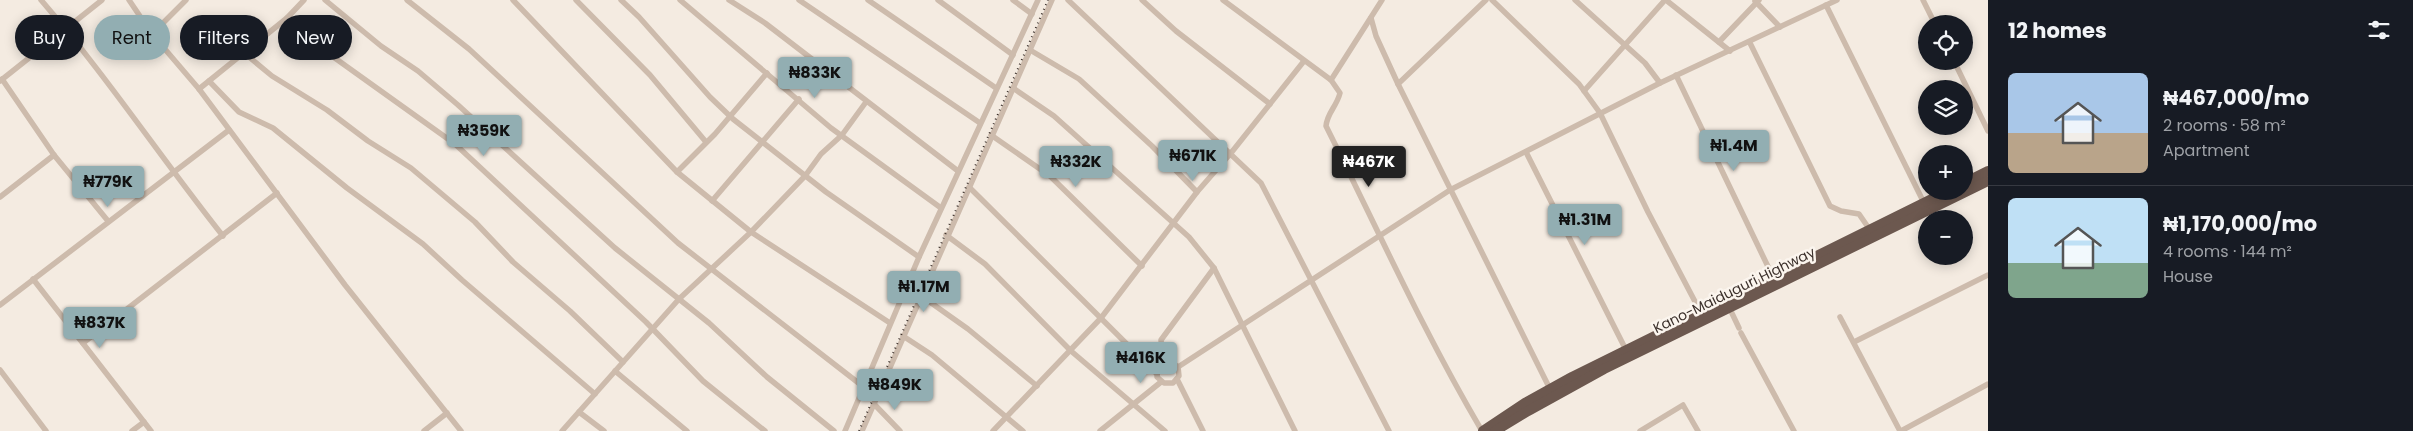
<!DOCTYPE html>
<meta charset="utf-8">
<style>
:root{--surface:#171b24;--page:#242831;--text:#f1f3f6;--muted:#9ea1a6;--line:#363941;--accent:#92aeb2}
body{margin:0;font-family:Poppins,sans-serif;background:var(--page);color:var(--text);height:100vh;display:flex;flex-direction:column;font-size:19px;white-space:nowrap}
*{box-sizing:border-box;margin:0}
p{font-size:16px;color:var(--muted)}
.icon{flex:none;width:28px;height:28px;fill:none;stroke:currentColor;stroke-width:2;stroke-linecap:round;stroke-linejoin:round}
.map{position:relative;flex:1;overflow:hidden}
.side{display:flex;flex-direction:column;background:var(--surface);width:425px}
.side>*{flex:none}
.top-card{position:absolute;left:15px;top:15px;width:475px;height:45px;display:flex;gap:10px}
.fabs{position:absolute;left:1918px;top:15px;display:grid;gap:10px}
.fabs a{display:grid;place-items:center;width:55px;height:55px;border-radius:50%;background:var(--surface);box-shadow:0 2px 12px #0003;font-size:25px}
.price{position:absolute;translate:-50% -42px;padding:0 11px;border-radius:5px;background:var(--accent);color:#111;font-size:16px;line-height:32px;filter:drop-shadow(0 1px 2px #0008)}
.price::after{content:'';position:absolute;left:50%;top:30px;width:15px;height:11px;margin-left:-8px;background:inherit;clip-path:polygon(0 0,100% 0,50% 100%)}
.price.current{background:#222;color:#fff}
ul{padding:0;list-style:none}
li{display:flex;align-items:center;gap:15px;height:125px;padding:0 20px}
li+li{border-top:1px solid var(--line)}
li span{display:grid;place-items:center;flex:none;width:140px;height:100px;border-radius:8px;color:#555}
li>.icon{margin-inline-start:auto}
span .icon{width:60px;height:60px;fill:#fffc;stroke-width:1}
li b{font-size:21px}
h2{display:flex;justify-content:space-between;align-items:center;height:60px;padding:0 20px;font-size:21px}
.tag{padding:0 18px;border-radius:22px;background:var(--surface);box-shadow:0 2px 12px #0003;font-size:18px;line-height:45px}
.tag.current{background:var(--accent);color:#111}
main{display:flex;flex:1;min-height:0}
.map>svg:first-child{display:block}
</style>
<main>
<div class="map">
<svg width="1988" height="431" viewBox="0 0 1988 431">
<rect width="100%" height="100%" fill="#f4ebe1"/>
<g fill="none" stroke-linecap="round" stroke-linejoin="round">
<!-- minor -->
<g stroke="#cdbbac" stroke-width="5.5">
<path d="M41,0C106,75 161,158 223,236"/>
<path d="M129,0L152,34L199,89L345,285L461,431"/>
<path d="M325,0L381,46L418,71L458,105L615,248L709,323L767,377L834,431"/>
<path d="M407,0L469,49L678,243L865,388"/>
<path d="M513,0L677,172L751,232L890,323"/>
<path d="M576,0L650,75L706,142"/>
<path d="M621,0L639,17L710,97L733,119L826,192L919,257"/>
<path d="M680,0L831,128L941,208"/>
<path d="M729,0L765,23L958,171"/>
<path d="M799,0L980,123"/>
<path d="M868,0L996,88"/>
<path d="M938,0L1013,55"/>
<path d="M1013,0L1032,14"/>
<path d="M1068,0L1261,183L1389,431"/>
<path d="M1142,0L1176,31L1270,104"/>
<path d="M1223,0L1331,80L1340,93C1337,106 1327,113 1326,126C1377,228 1424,333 1482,431"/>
<path d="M1492,0L1579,84L1600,113L1648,212L1701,313"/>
<path d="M1575,0L1645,63L1660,83"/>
<path d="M1666,0L1730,51"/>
<path d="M1923,0L1935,24"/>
<path d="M1755,1L1780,27"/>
<path d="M1826,5L1924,203"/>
<path d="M287,18L332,56L455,144L646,322L703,381L765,431"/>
<path d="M1371,18L1376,36L1398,84L1550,389"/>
<path d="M152,34L186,0"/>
<path d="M1719,42L1759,0"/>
<path d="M1750,43L1830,206L1841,211L1859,214L1870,230"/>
<path d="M1030,50L1079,79L1152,146L1197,192"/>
<path d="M243,52L272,76L327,110L368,141L411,168L475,222L513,262L570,311L623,362"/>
<path d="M1954,61L1988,131"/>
<path d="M1676,75L1773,277"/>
<path d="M2,79L54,155L108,221"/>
<path d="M1331,80L1382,0"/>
<path d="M0,81L102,0"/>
<path d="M209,81L239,112L273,128L347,188L423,244L462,280L595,394"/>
<path d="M1398,84L1486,0"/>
<path d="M1013,88L1054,116L1189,237L1214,268L1295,431"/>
<path d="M199,89L287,18L304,0"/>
<path d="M1584,91L1665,0"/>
<path d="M991,135L1050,176L1142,266"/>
<path d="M1526,152L1626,350"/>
<path d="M677,172L715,134L767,73"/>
<path d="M969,187L1157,374"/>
<path d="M0,197L54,155"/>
<path d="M712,201L799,99"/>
<path d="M946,235L985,264L1071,351L1165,431"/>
<path d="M33,279L151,431"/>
<path d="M920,295L968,329L1037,386"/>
<path d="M0,305L229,130"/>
<path d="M1729,307L1739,328"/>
<path d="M1840,317L1900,431"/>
<path d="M1741,333L1794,431"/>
<path d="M903,336L932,355L1023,431"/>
<path d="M1854,342L1988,275"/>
<path d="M83,343L277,193"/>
<path d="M1163,362L1170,361L1178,367L1179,376L1173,383H1164L1157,377L1158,367L1163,362L1161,340L1214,268"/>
<path d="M1178,367L1450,190L1660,83L1837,0"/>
<path d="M0,370L46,431"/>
<path d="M615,371L687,431"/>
<path d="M1177,379L1203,431"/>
<path d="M875,405L900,431"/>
<path d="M579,412L604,431"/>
<path d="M132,431L144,422"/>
<path d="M424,431L447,413"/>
<path d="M562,431L679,299L751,232L805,176L821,154L842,135L866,102"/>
<path d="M845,431L919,257L1038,0"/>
<path d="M862,431L1052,0"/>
<path d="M993,431L1101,318L1197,192L1231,153L1304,61"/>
<path d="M1100,431L1161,382"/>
<path d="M1640,431L1683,405L1698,431"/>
<path d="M1901,431L1988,384"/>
</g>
<!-- trunk -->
<g stroke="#6c584f" stroke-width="10">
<path d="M1964,183L1988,171"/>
<path d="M1483,431L1525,403L1572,377L1948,191"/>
<path d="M1495,431L1528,411L1604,369L1988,181"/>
</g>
<!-- rail -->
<path stroke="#3b302b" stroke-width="2" stroke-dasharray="1 4" stroke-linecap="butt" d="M859,431L1048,0"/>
</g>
<g text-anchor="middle" stroke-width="5" stroke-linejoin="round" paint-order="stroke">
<!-- street labels -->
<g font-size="14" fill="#3b302b" stroke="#fbf5ee">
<text transform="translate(1734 290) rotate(-26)" y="5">Kano-Maiduguri Highway</text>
</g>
</g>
</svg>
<div class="fabs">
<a><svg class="icon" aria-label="locate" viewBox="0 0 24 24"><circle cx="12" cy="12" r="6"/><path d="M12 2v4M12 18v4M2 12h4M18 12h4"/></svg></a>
<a><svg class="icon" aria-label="layers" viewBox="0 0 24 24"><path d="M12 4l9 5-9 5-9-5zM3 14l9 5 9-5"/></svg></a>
<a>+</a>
<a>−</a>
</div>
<b class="price" style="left:815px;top:99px">₦833K</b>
<b class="price" style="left:484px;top:157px">₦359K</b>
<b class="price" style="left:1734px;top:172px">₦1.4M</b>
<b class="price" style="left:1193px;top:182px">₦671K</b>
<b class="price" style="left:1076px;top:188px">₦332K</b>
<b class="price current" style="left:1369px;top:188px">₦467K</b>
<b class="price" style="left:108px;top:208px">₦779K</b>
<b class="price" style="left:1585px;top:246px">₦1.31M</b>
<b class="price" style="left:924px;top:313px">₦1.17M</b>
<b class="price" style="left:100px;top:349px">₦837K</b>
<b class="price" style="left:1141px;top:384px">₦416K</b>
<b class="price" style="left:895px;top:411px">₦849K</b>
<div class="top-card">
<a class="tag">Buy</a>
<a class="tag current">Rent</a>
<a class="tag">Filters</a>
<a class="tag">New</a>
</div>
</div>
<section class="side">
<h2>12 homes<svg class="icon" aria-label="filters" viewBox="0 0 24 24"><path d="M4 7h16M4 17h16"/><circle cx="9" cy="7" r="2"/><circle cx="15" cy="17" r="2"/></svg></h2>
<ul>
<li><span style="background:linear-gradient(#a9c7e8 60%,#b9a48a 0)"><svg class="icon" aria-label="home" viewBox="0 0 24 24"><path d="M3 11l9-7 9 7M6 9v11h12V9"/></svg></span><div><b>₦467,000/mo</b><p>2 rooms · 58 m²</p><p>Apartment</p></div></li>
<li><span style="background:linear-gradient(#bfe0f5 65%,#7fa58c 0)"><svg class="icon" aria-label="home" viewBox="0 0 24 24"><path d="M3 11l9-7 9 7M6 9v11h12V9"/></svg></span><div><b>₦1,170,000/mo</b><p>4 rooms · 144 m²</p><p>House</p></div></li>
</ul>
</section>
</main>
